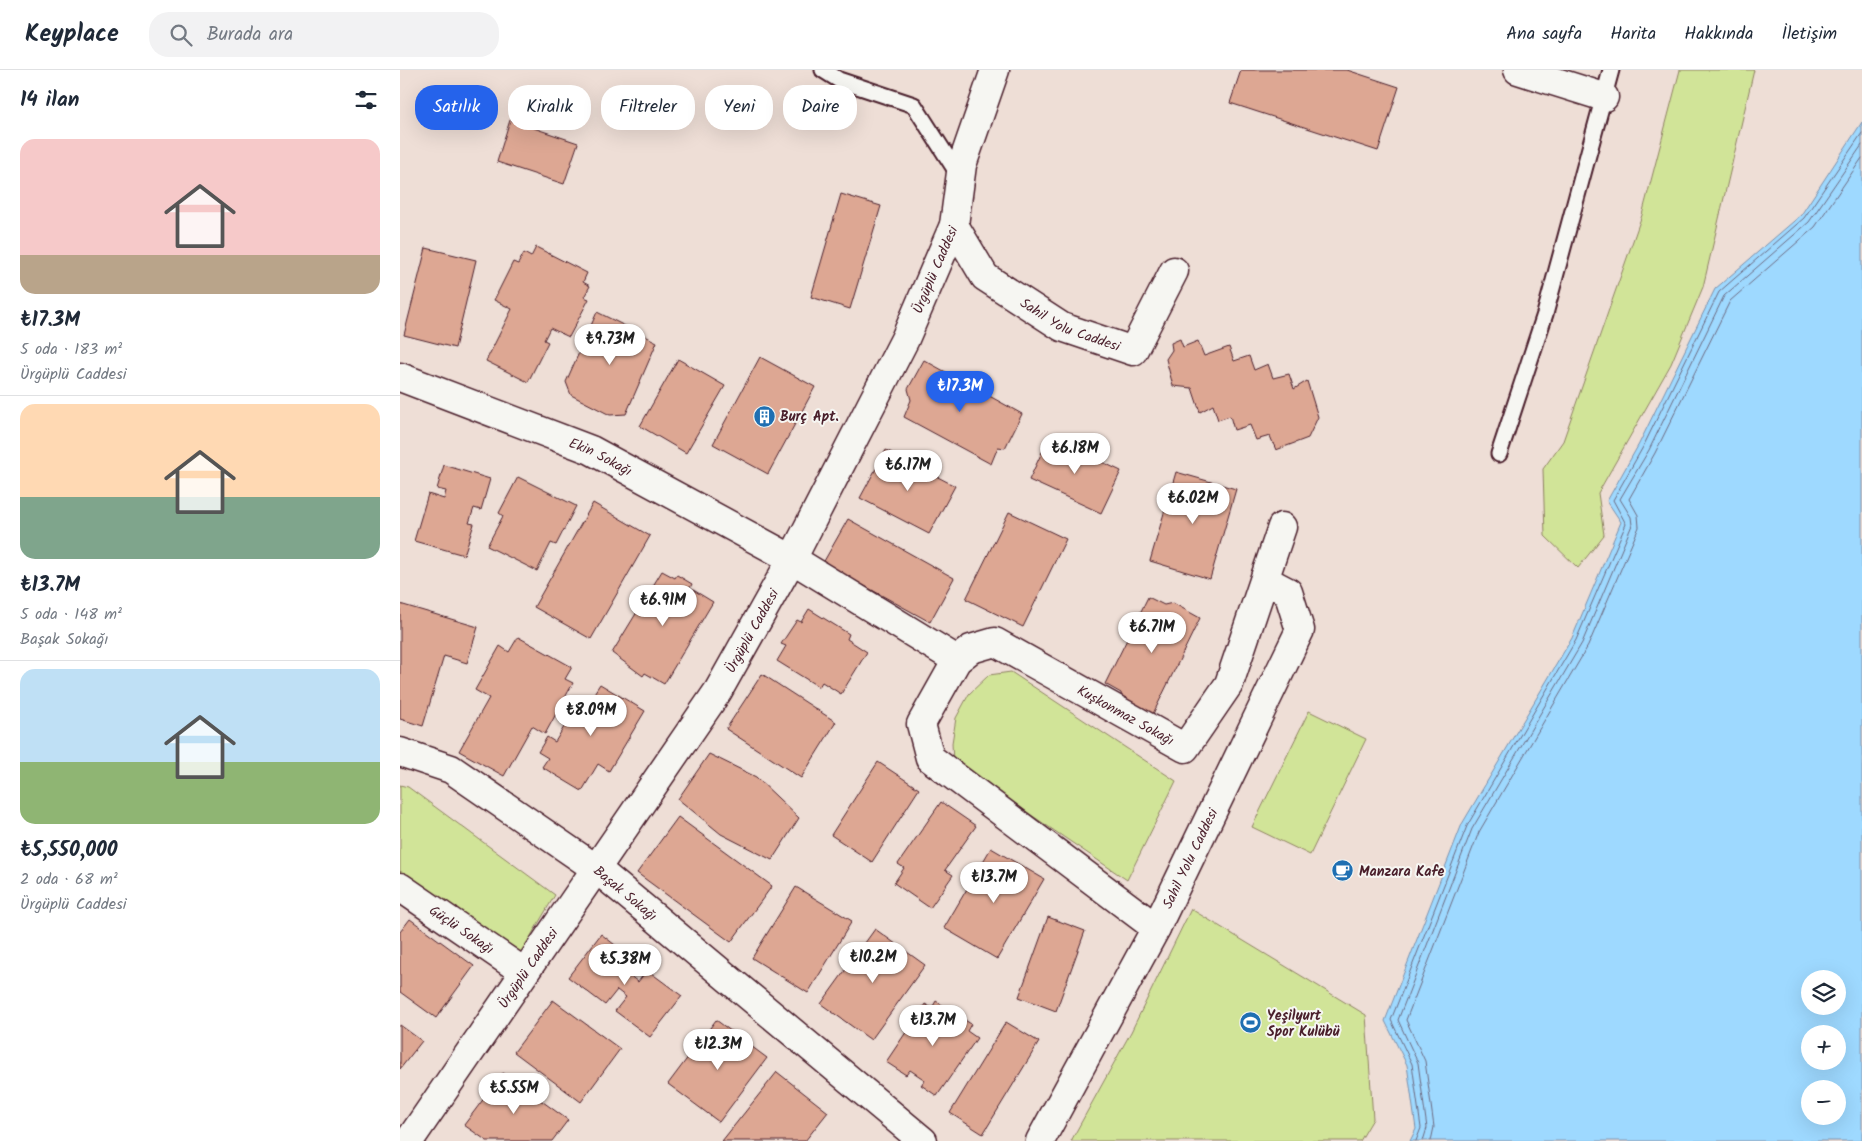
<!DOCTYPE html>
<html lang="tr">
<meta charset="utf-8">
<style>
:root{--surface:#fff;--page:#f2f2f3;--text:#1f2937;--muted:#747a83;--line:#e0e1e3;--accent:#2563eb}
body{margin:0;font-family:Kalam,sans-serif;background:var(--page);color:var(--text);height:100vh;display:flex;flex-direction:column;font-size:19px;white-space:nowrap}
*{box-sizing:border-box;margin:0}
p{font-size:16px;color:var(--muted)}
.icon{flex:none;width:28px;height:28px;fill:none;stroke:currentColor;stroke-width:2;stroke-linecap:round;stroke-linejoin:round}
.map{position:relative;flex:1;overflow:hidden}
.sheet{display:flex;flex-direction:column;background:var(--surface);width:400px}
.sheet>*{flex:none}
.guide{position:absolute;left:15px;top:15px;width:475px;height:45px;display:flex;gap:10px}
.controls{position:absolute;left:1401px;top:900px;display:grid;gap:10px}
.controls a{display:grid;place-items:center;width:45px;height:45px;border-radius:50%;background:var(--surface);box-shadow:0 5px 20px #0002;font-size:25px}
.price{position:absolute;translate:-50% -42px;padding:0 11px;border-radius:18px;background:#fff;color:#222;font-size:16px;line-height:32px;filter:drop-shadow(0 1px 2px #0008)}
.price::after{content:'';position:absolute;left:50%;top:30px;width:15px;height:11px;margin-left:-8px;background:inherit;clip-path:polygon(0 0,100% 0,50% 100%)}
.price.selected{background:var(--accent);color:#fff}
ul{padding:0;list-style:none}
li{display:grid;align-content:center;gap:10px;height:265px;padding:0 20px}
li+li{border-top:1px solid var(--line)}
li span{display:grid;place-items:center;height:155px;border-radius:15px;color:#555}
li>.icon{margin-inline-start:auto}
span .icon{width:90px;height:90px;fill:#fffc;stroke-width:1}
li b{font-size:21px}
h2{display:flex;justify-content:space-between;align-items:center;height:60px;padding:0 20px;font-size:21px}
.pill{padding:0 18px;border-radius:20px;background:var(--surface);box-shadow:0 5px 20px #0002;font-size:18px;line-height:45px}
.pill.selected{background:var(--accent);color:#fff}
header{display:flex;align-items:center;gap:30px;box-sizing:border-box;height:70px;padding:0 25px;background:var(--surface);border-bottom:1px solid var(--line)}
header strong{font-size:24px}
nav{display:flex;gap:28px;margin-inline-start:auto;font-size:18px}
.search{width:350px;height:45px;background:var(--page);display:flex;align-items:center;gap:12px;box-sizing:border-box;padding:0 18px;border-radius:20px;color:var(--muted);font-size:19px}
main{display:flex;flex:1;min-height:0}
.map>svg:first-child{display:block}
</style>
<header>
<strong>Keyplace</strong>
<div class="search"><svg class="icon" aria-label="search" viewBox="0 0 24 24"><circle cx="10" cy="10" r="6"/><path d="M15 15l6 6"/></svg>Burada ara</div>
<nav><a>Ana sayfa</a><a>Harita</a><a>Hakkında</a><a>İletişim</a></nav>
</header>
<main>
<section class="sheet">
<h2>14 ilan<svg class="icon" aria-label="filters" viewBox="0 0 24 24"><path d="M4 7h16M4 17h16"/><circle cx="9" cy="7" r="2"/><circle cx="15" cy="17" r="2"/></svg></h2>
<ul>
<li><span style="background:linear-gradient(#f6c9c9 75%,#b9a48a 0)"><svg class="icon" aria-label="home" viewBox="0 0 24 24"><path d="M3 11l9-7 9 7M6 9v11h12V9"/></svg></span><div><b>₺17.3M</b><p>5 oda · 183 m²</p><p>Ürgüplü Caddesi</p></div></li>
<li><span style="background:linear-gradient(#ffd9b3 60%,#7fa58c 0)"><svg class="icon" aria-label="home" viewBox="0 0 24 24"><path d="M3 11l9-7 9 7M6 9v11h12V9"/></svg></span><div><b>₺13.7M</b><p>5 oda · 148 m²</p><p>Başak Sokağı</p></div></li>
<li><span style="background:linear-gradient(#bfe0f5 60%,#8fb573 0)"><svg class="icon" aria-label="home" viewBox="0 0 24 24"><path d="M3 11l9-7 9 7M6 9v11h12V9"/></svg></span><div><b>₺5,550,000</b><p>2 oda · 68 m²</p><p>Ürgüplü Caddesi</p></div></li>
</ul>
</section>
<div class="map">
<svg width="1462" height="1071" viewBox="0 0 1462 1071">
<rect width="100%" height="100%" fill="#eeded6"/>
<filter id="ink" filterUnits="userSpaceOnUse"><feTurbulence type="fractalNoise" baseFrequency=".02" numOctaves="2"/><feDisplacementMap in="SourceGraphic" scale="10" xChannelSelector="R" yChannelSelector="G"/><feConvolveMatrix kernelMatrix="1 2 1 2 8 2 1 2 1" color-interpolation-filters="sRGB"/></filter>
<g filter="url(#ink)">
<!-- green -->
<g fill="#d1e498" stroke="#8e8262">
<path d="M1280,0H1354L1303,217L1271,294L1198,423L1204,465L1178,498L1145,466L1143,399L1163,371L1242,145Z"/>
<path d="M611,602L776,711L727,810L553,692L552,673L556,648L569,624L589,605Z"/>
<path d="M909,641L966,669L910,785L852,757Z"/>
<path d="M0,715L8,717L155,825L119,886L0,804Z"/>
<path d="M791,839L966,945L973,1049L960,1071H671L731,962Z"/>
</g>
<!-- water -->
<path fill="#9ed9ff" stroke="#7c8faa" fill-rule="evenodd" d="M1462,52V1071H1010L1016,1059L1007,995L985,951L1062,754L1172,568L1221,452L1207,431L1239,374L1315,219L1401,145ZM1410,909H1438V936H1410ZM1410,964H1438V991H1410ZM1410,1019H1438V1046H1410Z"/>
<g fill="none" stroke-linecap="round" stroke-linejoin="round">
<!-- shore -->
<g stroke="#6c6980" stroke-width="1">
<path d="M1016,1071L1021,1058L1012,994L991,950L1067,756L1176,570L1226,454L1213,430L1243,377L1319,222L1404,148L1462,63"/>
<path d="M1023,1071L1027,1058L1018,993L998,950L1072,759L1182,573L1232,455L1231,447L1220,429L1249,380L1324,226L1409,152L1462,75"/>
<path d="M1031,1071L1034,1057L1025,991L1006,950L1079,762L1188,576L1239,457L1238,445L1229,429L1255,383L1330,231L1415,157L1462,88"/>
</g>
</g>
<!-- building -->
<g fill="#dda793" stroke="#4a1f2b">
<path d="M841,0H947L999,17L978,81L830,33Z"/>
<path d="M110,50L178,73L164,114L97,92Z"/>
<path d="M441,124L481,136L450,239L411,227Z"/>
<path d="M136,177L187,203L183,212L190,216L184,227L189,229L169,267L150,258L144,270L148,272L128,312L86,291L112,239L94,230L113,192L118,194L124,183L131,187Z"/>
<path d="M26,178L76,190L55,278L4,265Z"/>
<path d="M197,242L257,272L226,344L210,345L171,325L166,312Z"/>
<path d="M780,269L783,277L798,271L804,286L829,277L834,291L849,286L854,300L868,294L873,308L889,304L894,319L907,311L918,347L908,368L876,380L870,366L856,370L850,355L834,360L830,346L818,350L813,335L800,342L792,318L773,316L766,289L772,280L771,273Z"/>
<path d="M360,287L415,317L368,404L313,374Z"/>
<path d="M278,289L325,316L286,383L240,356Z"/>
<path d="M524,290L622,344L605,378L598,377L591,394L504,347L511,330L508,319Z"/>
<path d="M649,367L721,401L701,443L629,410Z"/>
<path d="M486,380L555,416L529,464L460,428Z"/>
<path d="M44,395L90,409L81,440L74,438L69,453L74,454L64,485L14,471L28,424L44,429L46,421L37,419Z"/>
<path d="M776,402L836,419L810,509L750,491Z"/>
<path d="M118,407L176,436L156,475L151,473L137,501L87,476L103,446L99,443Z"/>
<path d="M193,433L250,466L191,569L134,537Z"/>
<path d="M609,442L666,469L623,557L566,529Z"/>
<path d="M448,449L554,508L530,552L423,493Z"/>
<path d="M262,501L275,508L277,505L292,514L290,518L313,532L264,614L245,603L243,606L212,583Z"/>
<path d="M748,527L764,535L773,533L800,548L751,648L722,630L721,623L705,614Z"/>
<path d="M0,534L78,557L67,593L44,586L23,656L0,649Z"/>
<path d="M409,539L449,564L447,569L467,582L441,624L422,612L419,617L377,591L386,576L381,574L397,550L401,552Z"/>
<path d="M118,567L172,597L165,609L173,613L145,664L132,656L104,706L59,681L89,628L75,620L100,576L109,582Z"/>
<path d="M362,604L436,652L401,708L326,659Z"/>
<path d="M200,614L245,641L209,701L198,694L182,721L142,697L148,688L138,682L147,667L155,672L182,627L189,631Z"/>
<path d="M309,684L356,707L399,748L372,790L321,764L278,729Z"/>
<path d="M478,692L519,719L472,792L431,765Z"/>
<path d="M541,732L576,756L545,800L553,805L530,838L494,813L504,798L498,794Z"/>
<path d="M278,747L372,816L331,872L237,803Z"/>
<path d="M591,778L644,809L597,889L544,858Z"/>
<path d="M396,817L452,851L408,923L352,888Z"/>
<path d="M648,847L685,861L656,941L619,927Z"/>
<path d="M10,849L74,896L36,948L0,922V862Z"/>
<path d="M475,859L525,895L471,970L421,934Z"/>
<path d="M201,864L238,893L229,905L238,912L247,900L282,926L250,967L215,941L226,927L217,920L205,935L168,907Z"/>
<path d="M153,930L220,979L181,1032L114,982Z"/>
<path d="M536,931L571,954L567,961L577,968L537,1026L521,1015L525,1010L510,1000L506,1005L486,992L525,934L532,938Z"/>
<path d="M316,950L367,988L319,1052L268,1014Z"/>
<path d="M606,952L639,972L583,1064L550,1043Z"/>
<path d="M0,955L22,971L0,999Z"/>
<path d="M377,1002L428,1042L405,1071H322Z"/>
<path d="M103,1003L168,1050L152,1071H87L64,1055Z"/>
</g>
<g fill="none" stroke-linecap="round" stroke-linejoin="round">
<defs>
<g id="lane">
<path d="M423,0L439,10L514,35L560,107"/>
<path d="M1099,384L1145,244L1211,0"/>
</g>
<g id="street">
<path d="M1118,0L1204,27"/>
<path id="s1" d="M554,155L585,207L662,257L733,281L774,201"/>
<path id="s2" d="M0,307L191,380L392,489L557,590"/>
<path id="s3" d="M0,682L51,699L198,800L523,1071"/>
<path id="s4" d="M0,817L124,902"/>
<path id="s5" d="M756,858L530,688L521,654L557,590L571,579L595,572L785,678L829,614L882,457"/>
<path id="s6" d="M9,1071L318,621L392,489L505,269L554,155L562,95L595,0"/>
<path id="s7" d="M640,1071L756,858L900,560L888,522L865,510"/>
</g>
</defs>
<!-- lane casing -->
<use href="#lane" stroke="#4a1f2b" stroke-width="19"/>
<!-- street casing -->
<use href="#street" stroke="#4a1f2b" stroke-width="31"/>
<!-- lane -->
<use href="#lane" stroke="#f6f6f2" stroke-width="15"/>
<!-- street -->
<use href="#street" stroke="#f6f6f2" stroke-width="28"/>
</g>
</g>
<!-- icons -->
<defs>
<symbol id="building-disc" viewBox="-11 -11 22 22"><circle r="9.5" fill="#1f6fb2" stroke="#f6f6f2"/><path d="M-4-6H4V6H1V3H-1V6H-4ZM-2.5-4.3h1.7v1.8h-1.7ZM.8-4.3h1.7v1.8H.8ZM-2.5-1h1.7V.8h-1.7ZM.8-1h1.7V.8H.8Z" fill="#fff"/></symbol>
<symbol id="cafe-disc" viewBox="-11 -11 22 22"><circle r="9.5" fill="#1f6fb2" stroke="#f6f6f2"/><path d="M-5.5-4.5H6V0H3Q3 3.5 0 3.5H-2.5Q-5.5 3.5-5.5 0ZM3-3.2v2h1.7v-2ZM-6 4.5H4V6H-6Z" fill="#fff"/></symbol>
<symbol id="stadium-disc" viewBox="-11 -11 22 22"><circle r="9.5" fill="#1f6fb2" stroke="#f6f6f2"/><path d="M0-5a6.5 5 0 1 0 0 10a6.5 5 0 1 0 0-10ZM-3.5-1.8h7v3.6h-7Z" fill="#fff"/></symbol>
</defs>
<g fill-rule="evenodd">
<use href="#building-disc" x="352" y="334" width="25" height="25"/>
<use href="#cafe-disc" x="930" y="788" width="25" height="25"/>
<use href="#stadium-disc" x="838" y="940" width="25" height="25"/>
</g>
<g text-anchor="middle" stroke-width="4" stroke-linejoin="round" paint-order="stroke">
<!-- street labels -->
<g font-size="14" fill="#4a1f2b" stroke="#f6f6f2">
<text dy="5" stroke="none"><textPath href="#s6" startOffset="1020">Ürgüplü Caddesi</textPath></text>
<text dy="5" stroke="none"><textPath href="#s1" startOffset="159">Sahil Yolu Caddesi</textPath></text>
<text dy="5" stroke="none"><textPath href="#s2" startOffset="216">Ekin Sokağı</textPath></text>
<text dy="5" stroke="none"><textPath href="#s6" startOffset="615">Ürgüplü Caddesi</textPath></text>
<text dy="5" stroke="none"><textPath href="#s5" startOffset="584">Kuşkonmaz Sokağı</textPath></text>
<text dy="5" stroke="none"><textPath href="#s7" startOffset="320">Sahil Yolu Caddesi</textPath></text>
<text dy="5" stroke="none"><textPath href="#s3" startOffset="268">Başak Sokağı</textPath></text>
<text dy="5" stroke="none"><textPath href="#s4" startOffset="75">Güçlü Sokağı</textPath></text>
<text dy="5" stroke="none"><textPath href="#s6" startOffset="210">Ürgüplü Caddesi</textPath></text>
</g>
<!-- poi labels -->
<g font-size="14" font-weight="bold" fill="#4a1f2b" stroke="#f6f6f2" text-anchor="start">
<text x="380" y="351">Burç Apt.</text>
<text x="959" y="806">Manzara Kafe</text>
<text x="867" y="950">Yeşilyurt<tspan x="867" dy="16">Spor Kulübü</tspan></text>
</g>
</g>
</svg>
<div class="controls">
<a><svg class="icon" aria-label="layers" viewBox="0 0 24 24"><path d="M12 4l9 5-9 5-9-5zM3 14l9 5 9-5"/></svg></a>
<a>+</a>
<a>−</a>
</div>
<b class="price" style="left:210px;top:296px">₺9.73M</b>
<b class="price selected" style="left:560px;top:343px">₺17.3M</b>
<b class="price" style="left:675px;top:405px">₺6.18M</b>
<b class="price" style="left:508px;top:422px">₺6.17M</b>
<b class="price" style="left:793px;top:455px">₺6.02M</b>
<b class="price" style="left:263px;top:557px">₺6.91M</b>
<b class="price" style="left:752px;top:584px">₺6.71M</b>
<b class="price" style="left:191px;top:667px">₺8.09M</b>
<b class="price" style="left:594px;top:834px">₺13.7M</b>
<b class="price" style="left:473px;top:914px">₺10.2M</b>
<b class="price" style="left:225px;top:916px">₺5.38M</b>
<b class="price" style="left:533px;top:977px">₺13.7M</b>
<b class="price" style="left:318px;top:1001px">₺12.3M</b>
<b class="price" style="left:114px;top:1045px">₺5.55M</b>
<div class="guide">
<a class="pill selected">Satılık</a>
<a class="pill">Kiralık</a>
<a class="pill">Filtreler</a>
<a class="pill">Yeni</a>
<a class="pill">Daire</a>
</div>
</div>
</main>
